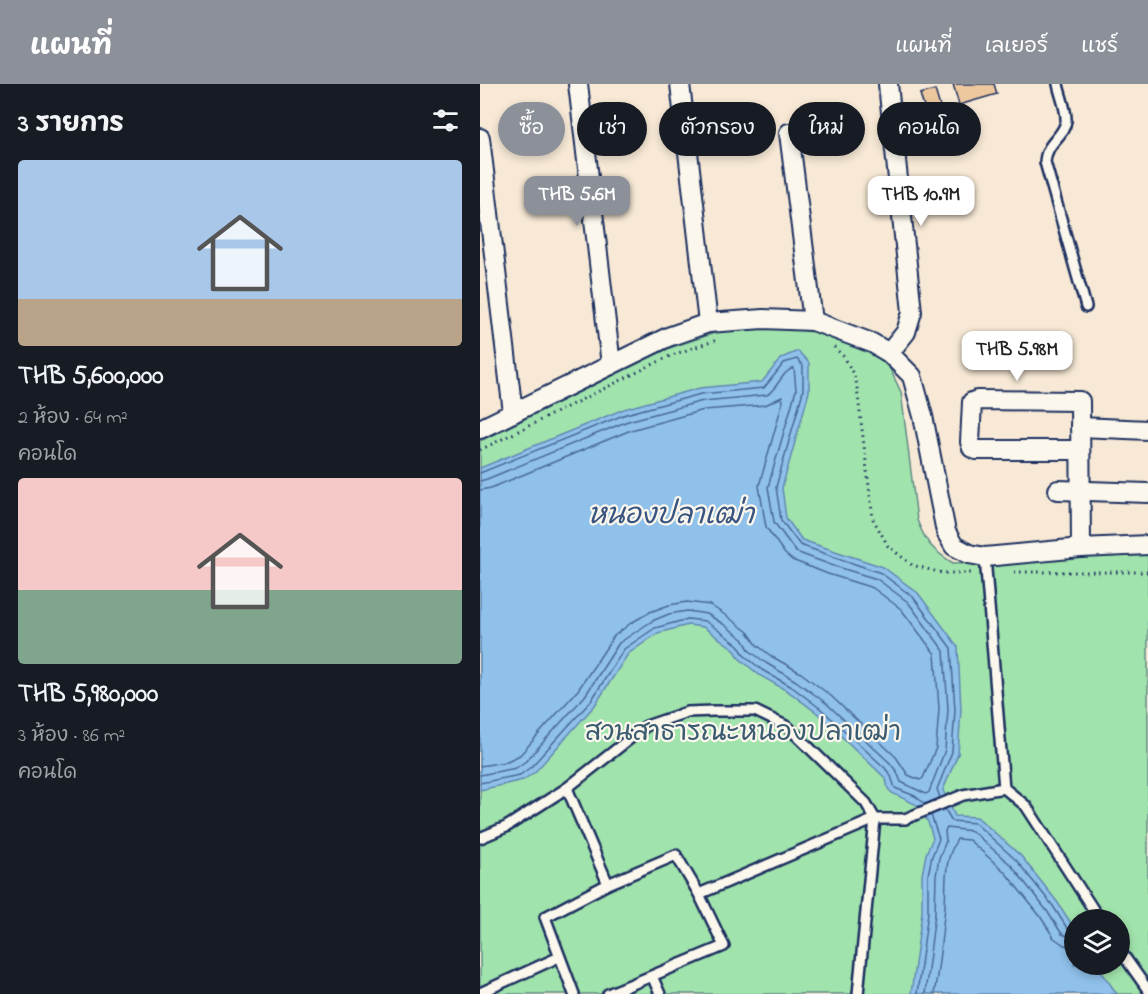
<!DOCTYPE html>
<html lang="th">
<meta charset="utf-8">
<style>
:root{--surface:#171b24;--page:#242831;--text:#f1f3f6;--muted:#9ea1a6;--accent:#8c9099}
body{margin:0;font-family:"Indie Flower","Playpen Sans Thai",sans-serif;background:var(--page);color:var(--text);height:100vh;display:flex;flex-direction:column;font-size:22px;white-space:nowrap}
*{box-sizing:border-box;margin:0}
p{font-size:20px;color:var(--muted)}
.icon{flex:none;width:33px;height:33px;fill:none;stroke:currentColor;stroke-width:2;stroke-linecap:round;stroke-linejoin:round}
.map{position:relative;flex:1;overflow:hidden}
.side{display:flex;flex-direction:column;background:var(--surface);width:480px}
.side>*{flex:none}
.hud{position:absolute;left:18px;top:18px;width:560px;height:54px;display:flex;gap:12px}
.tools{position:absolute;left:584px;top:825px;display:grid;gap:12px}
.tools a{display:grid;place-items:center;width:66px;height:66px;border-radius:50%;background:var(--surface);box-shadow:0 3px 9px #0003;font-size:30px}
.price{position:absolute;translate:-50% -51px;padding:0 14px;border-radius:12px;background:#fff;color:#222;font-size:20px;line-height:39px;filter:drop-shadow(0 2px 3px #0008)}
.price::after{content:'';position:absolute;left:50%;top:36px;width:18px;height:14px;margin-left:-9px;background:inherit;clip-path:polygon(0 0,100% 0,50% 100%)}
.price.selected{background:var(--accent);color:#fff}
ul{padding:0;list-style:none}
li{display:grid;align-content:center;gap:12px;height:318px;padding:0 18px}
li span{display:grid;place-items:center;height:186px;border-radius:6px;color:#555}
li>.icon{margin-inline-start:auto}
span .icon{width:108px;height:108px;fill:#fffc;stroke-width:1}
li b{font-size:26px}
h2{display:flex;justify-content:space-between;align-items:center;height:72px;padding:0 18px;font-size:26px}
.tag{padding:0 21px;border-radius:27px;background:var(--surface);box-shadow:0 3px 9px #0003;font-size:21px;line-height:54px}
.tag.selected{background:var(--accent);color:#fff}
header{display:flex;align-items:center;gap:36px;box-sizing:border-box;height:84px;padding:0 30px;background:var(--accent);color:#fff}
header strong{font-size:28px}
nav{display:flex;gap:33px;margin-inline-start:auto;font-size:21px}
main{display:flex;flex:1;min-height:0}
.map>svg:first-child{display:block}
</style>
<header>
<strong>แผนที่</strong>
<nav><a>แผนที่</a><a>เลเยอร์</a><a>แชร์</a></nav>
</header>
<main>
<section class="side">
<h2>3 รายการ<svg class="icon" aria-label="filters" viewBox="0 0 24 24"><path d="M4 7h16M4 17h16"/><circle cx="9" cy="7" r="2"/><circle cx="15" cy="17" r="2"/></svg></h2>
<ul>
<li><span style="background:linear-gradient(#a9c7e8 75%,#b9a48a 0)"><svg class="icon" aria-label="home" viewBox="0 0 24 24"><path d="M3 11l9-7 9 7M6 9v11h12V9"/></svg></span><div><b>THB 5,600,000</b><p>2 ห้อง · 64 m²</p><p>คอนโด</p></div></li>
<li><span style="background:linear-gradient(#f6c9c9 60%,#7fa58c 0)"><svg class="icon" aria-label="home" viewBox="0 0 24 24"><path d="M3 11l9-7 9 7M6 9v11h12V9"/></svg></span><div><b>THB 5,980,000</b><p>3 ห้อง · 86 m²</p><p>คอนโด</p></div></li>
</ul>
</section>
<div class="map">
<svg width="668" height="910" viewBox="0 0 668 910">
<rect width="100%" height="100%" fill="#f7e9d5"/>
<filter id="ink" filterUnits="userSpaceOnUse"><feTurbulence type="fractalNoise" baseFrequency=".0167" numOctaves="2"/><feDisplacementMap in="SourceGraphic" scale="12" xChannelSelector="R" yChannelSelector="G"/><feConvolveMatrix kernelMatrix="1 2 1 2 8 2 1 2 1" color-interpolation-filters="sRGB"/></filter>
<g filter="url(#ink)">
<!-- green -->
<path fill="#a1e3ac" stroke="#5e8985" stroke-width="1.5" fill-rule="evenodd" d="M296,242L351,251L395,270L410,285L421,308L437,436C446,459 452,466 473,479L668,471V910H0V357L189,264L238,248ZM594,836H639V880H594Z"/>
<!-- water -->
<path fill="#8fc1eb" stroke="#6187b3" stroke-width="1.5" d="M318,267L329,279V308L302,404L306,434L322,456L403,483L438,509L478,563L481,626L478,670L463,706L475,732L497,733L541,772L578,819L594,844V880L617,881L637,910H431L442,828V791L446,770L453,754L448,738L439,722L412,709L408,705L406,695L400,689L337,629L309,608L279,591L260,575L254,565L223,543L208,541L178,549L148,570L115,621L55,688L43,696L0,706V384L144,325L220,304L282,298L301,274Z"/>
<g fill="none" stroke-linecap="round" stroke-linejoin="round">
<!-- shore -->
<g stroke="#496996" stroke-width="1.5">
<path d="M0,389L146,330L221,310L284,304L304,279L317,275L323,282V307L296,403L301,436L320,461L401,489L433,513L471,564L475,626L472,668L457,705L460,714"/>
<path d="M0,397L7,395L148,337L223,317L287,311C298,304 302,287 314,284L316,306L288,403L294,438L316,468L351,481L397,495L428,518L464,567L468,625L465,666L449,708L446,710L421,698L417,688L410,679L346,619L316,597L286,579L270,567L263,555L243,540L227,530L207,527L189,530L172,537L139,559L105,612L46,677L36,684L0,691"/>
<path d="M0,406L11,404L151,346L224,326L285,321L302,313L303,317L279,402L286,443L305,470L312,476L348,490L393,504L421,525L455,570L459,625L456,664L443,694L440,696L428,691L416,673L351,612L321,589L291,572L277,561L268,548L248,533L230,521L207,518L189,521L170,528L151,539L134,552L98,606L40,671L25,678L0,682"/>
<path d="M0,699L40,691L51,683L111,617L144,565L175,544L208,535L225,537L238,546L258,561L265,572L282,586L312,603L341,625L405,684L411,692L415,704L435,712L445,720"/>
<path d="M465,725L472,737L495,739L536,776L573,822L587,844L594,846"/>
<path d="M437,910L448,828V791L452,772L459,755L451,731"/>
<path d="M445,910L455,829L456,792L459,774L466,757L465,747L467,744L492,747L531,781L567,827L582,850L594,854"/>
<path d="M454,910C459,884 461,858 464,832C468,802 461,783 477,755L489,756L524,787L560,832L574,854L584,861L594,863"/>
</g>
</g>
<!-- building -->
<g fill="#edc89e" stroke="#1b2f5e" stroke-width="1.5">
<path d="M473,0H514L517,10L479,21Z"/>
<path d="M455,6L470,56L455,60L440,10Z"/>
</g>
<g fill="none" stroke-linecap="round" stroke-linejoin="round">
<defs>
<g id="service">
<path d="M578,0C580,11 587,26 586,37C584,53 566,58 565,78L606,223"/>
<path d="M505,473L524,704"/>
<path d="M87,704L128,800"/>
<path d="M0,754L26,743L87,704L166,642L207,628L234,627H275L308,643L386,719L395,735L219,810"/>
<path d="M639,865L668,906"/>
<path d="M172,892L180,910"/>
<path d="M0,909L79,873"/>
<path d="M94,910L65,833L128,800L196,771L219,810L244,862L128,910"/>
<path d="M378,910L395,735H425L483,711L524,704L546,722L620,836"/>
</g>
<g id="minor">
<path d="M98,0L131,281"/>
<path d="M200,0L228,239"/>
<path d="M408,0L432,228L426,248L409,269"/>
<path d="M309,49L333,237"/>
<path d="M0,54L33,329"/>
<path d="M600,343L668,346"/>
<path d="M0,345L188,253L228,239L283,235L333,237L392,259L409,269L432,292L443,332L466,448L474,462L489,470L505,473L601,464L668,461"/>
<path d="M600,366H496L492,364L490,358L492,318L497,316L600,317L601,464"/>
<path d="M578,406L668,409"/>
</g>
</defs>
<!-- service casing -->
<use href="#service" stroke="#1b2f5e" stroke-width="14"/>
<!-- minor casing -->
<use href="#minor" stroke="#1b2f5e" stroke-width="22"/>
<!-- path -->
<g stroke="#1b2f5e" stroke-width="3" stroke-dasharray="1.5 4.5" stroke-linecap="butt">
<path d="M354,263L365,274L376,296L393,435L408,462L432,481L462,489H492"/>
<path d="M0,366L192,271L237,256"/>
<path d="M534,488H668"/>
</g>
<!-- service -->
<use href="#service" stroke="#fbf7ec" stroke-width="9"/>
<!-- minor -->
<use href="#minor" stroke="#fbf7ec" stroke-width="18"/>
</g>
</g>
<g text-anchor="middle" stroke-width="4.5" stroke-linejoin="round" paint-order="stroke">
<!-- park labels -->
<g font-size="27" fill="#3c5c72" stroke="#fbf7ec">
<text x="263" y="656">สวนสาธารณะหนองปลาเฒ่า</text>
</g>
<!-- water labels -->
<g font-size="28" font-style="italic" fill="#385481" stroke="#fbf7ec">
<text x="191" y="439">หนองปลาเฒ่า</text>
</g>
</g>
</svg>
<div class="tools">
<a><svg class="icon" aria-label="layers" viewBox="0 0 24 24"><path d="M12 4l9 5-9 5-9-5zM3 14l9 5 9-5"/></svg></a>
</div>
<b class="price selected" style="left:97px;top:143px">THB 5.6M</b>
<b class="price" style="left:441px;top:143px">THB 10.9M</b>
<b class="price" style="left:537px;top:298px">THB 5.98M</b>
<div class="hud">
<a class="tag selected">ซื้อ</a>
<a class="tag">เช่า</a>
<a class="tag">ตัวกรอง</a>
<a class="tag">ใหม่</a>
<a class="tag">คอนโด</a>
</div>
</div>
</main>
